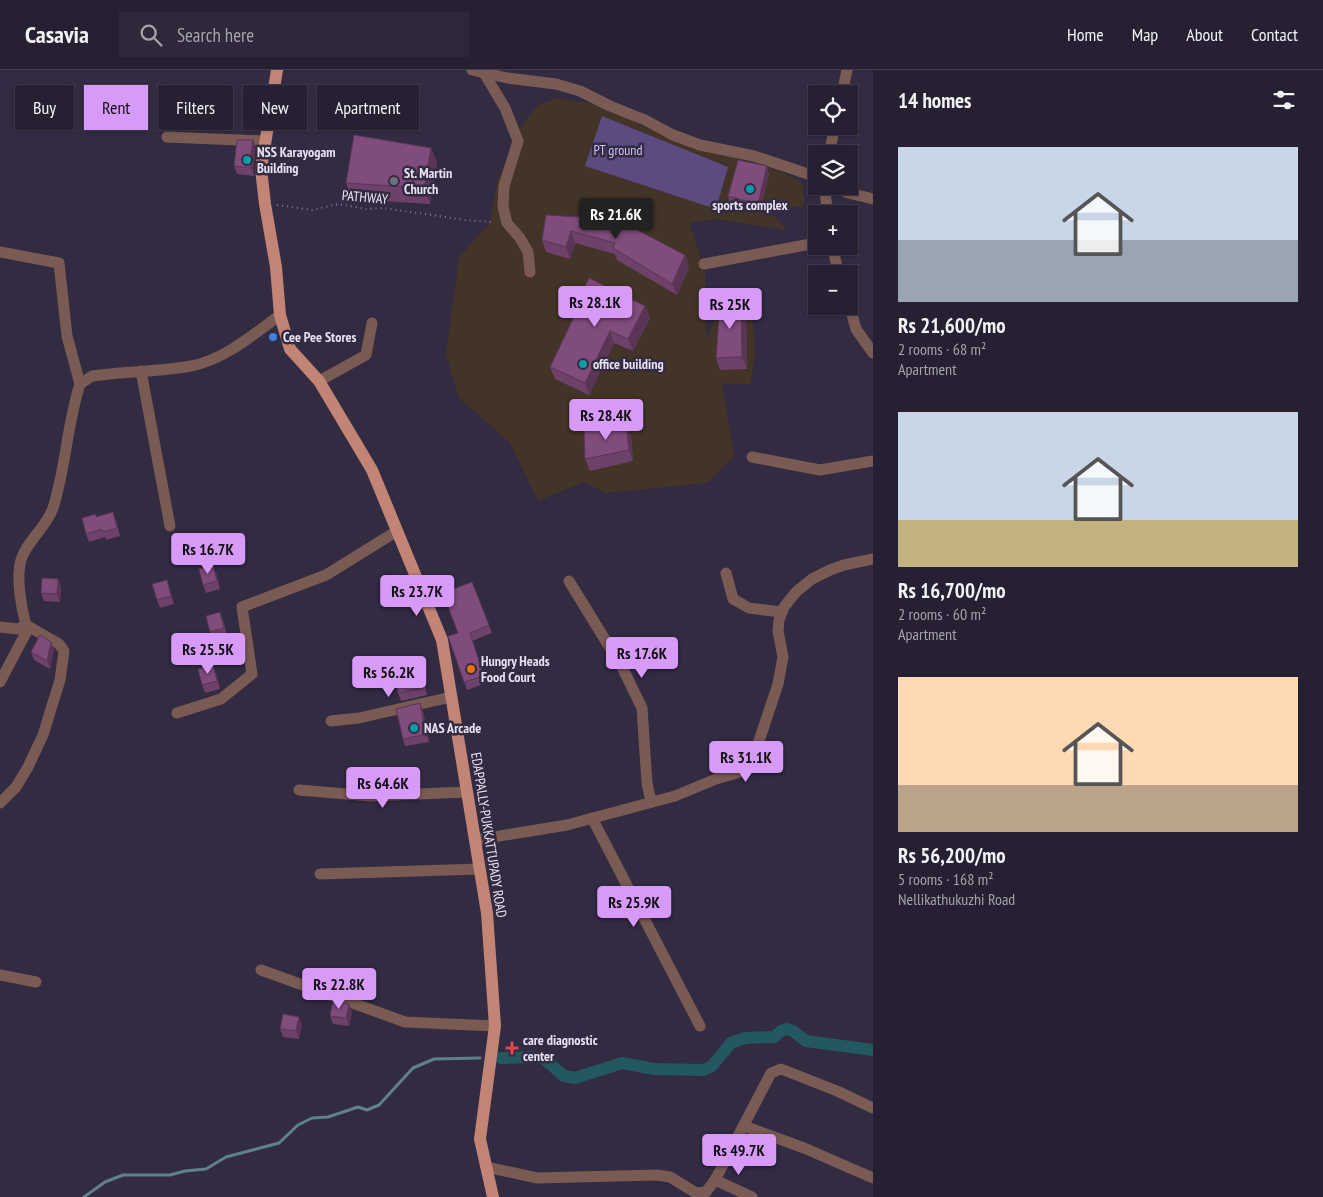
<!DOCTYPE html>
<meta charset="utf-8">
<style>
:root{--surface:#262032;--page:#2e283a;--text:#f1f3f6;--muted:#a4a3ac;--line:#423e4d;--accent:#d89af8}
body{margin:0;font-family:"PT Sans Narrow",sans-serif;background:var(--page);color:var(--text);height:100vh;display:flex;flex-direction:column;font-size:19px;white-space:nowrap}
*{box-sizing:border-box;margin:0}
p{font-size:16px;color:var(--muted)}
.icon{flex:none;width:28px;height:28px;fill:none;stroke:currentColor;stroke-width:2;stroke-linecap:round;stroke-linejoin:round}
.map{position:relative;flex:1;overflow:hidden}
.details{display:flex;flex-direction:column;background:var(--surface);width:450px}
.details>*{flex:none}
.top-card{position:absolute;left:15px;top:15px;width:475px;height:45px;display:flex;gap:10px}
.fabs{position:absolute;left:808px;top:15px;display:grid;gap:10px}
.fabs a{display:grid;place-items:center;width:50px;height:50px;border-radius:0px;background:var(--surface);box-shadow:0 1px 4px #0004,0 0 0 1px var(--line);font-size:25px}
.price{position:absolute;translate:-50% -42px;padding:0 11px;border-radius:5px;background:var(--accent);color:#111;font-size:16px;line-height:32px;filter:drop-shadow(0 1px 2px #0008)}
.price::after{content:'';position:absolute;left:50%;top:30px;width:15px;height:11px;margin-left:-8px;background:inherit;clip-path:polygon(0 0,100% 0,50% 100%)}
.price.on{background:#222;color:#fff}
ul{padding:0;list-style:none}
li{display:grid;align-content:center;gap:10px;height:265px;padding:0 25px}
li span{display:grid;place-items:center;height:155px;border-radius:0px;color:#555}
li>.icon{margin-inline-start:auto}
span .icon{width:90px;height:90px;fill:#fffc;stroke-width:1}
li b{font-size:21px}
h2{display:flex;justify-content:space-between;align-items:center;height:60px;padding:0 25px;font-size:21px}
.chip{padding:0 18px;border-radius:0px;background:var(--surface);box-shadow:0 1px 4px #0004,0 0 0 1px var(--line);font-size:18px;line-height:45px}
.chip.on{background:var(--accent);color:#111}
header{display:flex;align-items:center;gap:30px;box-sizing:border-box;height:70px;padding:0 25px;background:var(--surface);border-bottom:1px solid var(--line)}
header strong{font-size:24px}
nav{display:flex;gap:28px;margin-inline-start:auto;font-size:18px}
.search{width:350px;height:45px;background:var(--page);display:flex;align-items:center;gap:12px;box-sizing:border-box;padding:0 18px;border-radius:0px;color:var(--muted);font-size:19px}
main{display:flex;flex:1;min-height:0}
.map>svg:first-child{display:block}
</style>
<header>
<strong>Casavia</strong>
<div class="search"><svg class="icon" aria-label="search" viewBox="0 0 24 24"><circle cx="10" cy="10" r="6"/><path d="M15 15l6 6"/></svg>Search here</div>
<nav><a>Home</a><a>Map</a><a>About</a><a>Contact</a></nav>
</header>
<main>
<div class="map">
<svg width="873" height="1127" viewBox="0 0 873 1127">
<rect width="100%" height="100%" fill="#322b42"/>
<!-- education -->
<path fill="#423426" d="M556,28L610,36L643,57L781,102L803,113L804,136L768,140L787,160L714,149L690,153L705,202L706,270L723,232L750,229L755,279L751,314H722L734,386L707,413L605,423L584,412L538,431L510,373L459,328L446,285L459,187L490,153L498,109L521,56L538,35Z"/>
<!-- green -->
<path fill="#5d4a81" d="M602,46L728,97L716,139L585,96Z"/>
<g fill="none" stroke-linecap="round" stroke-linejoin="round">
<!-- stream -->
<path stroke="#5e818c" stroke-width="3" d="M84,1127L105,1112L123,1105H170L185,1101L206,1099L226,1087L279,1073L298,1055L312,1048L328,1047L358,1037L367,1040L379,1035L413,998L434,989L480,988"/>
<!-- canal -->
<path stroke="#235860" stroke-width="12" d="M501,988L542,987L564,1006L575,1008L622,993L654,999L703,1000L712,996L731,973L745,968L774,967L781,961L787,959L793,961L806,971L873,980"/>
<!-- path -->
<path stroke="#837d91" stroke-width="2" stroke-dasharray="1 4" stroke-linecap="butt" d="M277,135L312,140L338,134L366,139L384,138L465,150L493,152"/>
<!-- minor -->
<g stroke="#7a5b53" stroke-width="11">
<path d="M472,0L507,8L556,14L580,21L610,36L645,50L673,65L700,75L754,86L805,103L816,108"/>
<path d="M484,3L505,38L518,71L504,116L503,137L507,153L520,168L528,182L530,202"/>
<path d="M842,24L847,0"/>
<path d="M167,67L265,71"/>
<path d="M829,84L835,56"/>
<path d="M824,116L828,144"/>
<path d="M833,116L848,123L873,129"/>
<path d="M832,176L839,204"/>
<path d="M0,182L59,193L67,266L80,314"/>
<path d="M704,194L816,173"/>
<path d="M849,234L856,259L873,283"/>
<path d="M141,301L170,456"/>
<path d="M319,311L366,285L372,253"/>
<path d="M752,387L820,400L873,391"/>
<path d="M726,503L733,529L749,538L781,542"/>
<path d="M569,511L623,599L642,638L647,713L651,731"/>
<path d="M0,557L18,559L26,555C21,537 16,508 21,490C26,472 46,458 53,438C66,397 67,354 80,314L92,306C125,301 160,302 191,296C224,290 254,264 280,245"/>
<path d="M0,612L29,557"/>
<path d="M177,643L221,629L252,604L242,537L326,505L397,461"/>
<path d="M331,651L359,648L451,627"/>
<path d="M299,720L370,726L467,722"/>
<path d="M0,733L16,717L28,697L43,665L60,610L64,581L59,574L26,555"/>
<path d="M592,748L700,956"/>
<path d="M475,770L567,755L675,726L716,709L743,701L753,689L778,614L783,587L778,561L779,550L784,537L796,522L812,509L830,500L844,495L873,489"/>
<path d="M320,804L480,799"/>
<path d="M261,900L405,952L495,956"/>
<path d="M0,905L36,912"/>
<path d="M744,1056L804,1078L873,1108"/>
<path d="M486,1097L537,1108L657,1105L670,1107L696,1123L706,1122L715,1110L771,1003L781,999L837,1021L873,1038"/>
<path d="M715,1110L752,1127"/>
</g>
<!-- major -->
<path stroke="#c28474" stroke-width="12" d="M277,0L261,99L265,134L276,197L280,245L290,279L319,311L372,400L442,570L487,843L495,956L480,1069L493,1127"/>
</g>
<!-- wall -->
<g fill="#6e416a">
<path d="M253,70L256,78L253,98L254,106L237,104L234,96Z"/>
<path d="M431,78L437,93L430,134L352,129L346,113Z"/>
<path d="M769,104L760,141L730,134L728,126Z"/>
<path d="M546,145L622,152L685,185L689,197L677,225L617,190L615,184L575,173L570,189L546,182L542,170Z"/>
<path d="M645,236L650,248L633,281L614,273L589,325L555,309L550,297L573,248L572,244Z"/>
<path d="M746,241L747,299L720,300L716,288Z"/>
<path d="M631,366L633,391L590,401L585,389Z"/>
<path d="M97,446L116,450L120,466L106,470L105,467L89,472L86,464Z"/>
<path d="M216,503L220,519L206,523L203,515Z"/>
<path d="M58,509L61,517L60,532L44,531L41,523Z"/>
<path d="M167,510L174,534L160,538L157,530Z"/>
<path d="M472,512L492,563L472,571L486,613L467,620L448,566L458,563Z"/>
<path d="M223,550L227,566L213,569L210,562Z"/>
<path d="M51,572L54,580L50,599L34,590L31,582Z"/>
<path d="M422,600L427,625L401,631L398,623Z"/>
<path d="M216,603L220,619L205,623L202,615Z"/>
<path d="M420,633L423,641L429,672L405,676L403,669Z"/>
<path d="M352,942L349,956L333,954L330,946Z"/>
<path d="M302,955L299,969L283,967L280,959Z"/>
</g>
<!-- shaded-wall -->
<g fill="#5a3556">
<path d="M253,70L256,78L253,98L254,106L251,98L250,90Z"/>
<path d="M431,78L437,93L430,134L424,118Z"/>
<path d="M767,96L769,104L760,141L758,134Z"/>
<path d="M571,161L575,173L570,189L566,177Z"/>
<path d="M685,185L689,197L677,225L672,214Z"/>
<path d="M741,229L746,241L747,299L742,287Z"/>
<path d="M645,236L650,248L633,281L628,269Z"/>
<path d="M610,261L614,273L589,325L585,313Z"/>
<path d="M626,354L631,366L633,391L629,380Z"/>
<path d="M58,509L61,517L60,532L57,524Z"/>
<path d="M51,572L54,580L50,599L47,591Z"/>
<path d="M419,592L422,600L427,625L425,617Z"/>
<path d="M420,633L423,641L429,672L426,664Z"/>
<path d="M349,934L352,942L349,956L346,948Z"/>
<path d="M299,947L302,955L299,969L296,961Z"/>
</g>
<!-- building -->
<g fill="#804c7b" stroke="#5a3556">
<path d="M354,65L431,78L424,118L346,113Z"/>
<path d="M237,70H253L250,90L251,98L234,96Z"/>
<path d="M738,90L767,96L758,134L728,126Z"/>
<path d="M609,140L622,152L685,185L672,214L613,178L615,173L571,161L566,177L542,170L546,145L580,147V141Z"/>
<path d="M589,208L645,236L628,269L610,261L585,313L550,297L575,245L572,244Z"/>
<path d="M741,229L742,287L716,288L720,234Z"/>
<path d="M626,354L629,380L585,389L584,360Z"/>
<path d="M113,442L117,458L103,462L102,459L86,464L82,448L96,444V447Z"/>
<path d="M213,495L217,511L203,515L199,499Z"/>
<path d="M42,508L58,509L57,524L41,523Z"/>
<path d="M167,510L171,526L157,530L152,514Z"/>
<path d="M472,512L489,555L470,563L484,606L464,612L448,566L458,563L443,523Z"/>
<path d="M220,542L224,558L210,562L206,546Z"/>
<path d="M40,565L51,572L47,591L31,582Z"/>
<path d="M419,592L425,617L398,623L393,598Z"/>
<path d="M213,595L217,611L202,615L198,599Z"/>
<path d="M420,633L426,664L403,669L396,639Z"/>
<path d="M333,931L349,934L346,948L330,946Z"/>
<path d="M283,944L299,947L296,961L280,959Z"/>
</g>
<!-- markers -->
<g fill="#0f9aa8" stroke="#322b42" stroke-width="2">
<circle cx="247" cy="90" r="5"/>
<circle cx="750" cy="119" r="5"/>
<circle cx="583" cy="294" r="5"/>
<circle cx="414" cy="658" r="5"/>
</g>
<circle fill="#6b7280" stroke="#322b42" stroke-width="2" cx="394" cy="111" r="5"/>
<circle fill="#3f7fe0" stroke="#322b42" stroke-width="2" cx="273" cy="267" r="5"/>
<circle fill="#e8710a" stroke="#322b42" stroke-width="2" cx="471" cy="599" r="5"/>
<path fill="#e0444e" stroke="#322b42" stroke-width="2" d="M509.5 970.5h5v5h5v5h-5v5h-5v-5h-5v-5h5z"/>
<g text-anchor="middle" stroke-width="5" stroke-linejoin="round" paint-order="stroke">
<!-- park labels -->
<g font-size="14" fill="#d3c2f8" stroke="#322b42">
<text x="618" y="85">PT ground</text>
</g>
<!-- poi labels -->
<g font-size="14" font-weight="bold" fill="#e7e2f2" stroke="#322b42" text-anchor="start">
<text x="257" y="87">NSS Karayogam<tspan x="257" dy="16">Building</tspan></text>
<text x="404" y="108">St. Martin<tspan x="404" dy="16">Church</tspan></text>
<text x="750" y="140" text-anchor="middle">sports complex</text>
<text x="283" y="272">Cee Pee Stores</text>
<text x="593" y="299">office building</text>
<text x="481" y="596">Hungry Heads<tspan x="481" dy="16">Food Court</tspan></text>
<text x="424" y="663">NAS Arcade</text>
<text x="523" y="975">care diagnostic<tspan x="523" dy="16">center</tspan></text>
</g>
<!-- street labels -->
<g font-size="14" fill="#e7e2f2" stroke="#322b42">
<text transform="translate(365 127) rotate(5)" y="5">PATHWAY</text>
<text transform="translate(489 765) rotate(81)" y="5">EDAPPALLY-PUKKATTUPADY ROAD</text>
</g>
</g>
</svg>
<div class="fabs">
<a><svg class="icon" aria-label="locate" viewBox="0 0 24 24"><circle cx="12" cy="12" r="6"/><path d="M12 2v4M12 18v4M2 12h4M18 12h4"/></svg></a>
<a><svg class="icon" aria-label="layers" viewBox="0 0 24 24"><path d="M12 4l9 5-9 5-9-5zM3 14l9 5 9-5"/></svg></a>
<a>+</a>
<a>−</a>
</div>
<b class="price on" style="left:616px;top:170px">Rs 21.6K</b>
<b class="price" style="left:595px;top:258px">Rs 28.1K</b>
<b class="price" style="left:730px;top:260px">Rs 25K</b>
<b class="price" style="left:606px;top:371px">Rs 28.4K</b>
<b class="price" style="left:208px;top:505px">Rs 16.7K</b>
<b class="price" style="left:417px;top:547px">Rs 23.7K</b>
<b class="price" style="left:208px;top:605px">Rs 25.5K</b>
<b class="price" style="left:642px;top:609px">Rs 17.6K</b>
<b class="price" style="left:389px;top:628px">Rs 56.2K</b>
<b class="price" style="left:746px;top:713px">Rs 31.1K</b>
<b class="price" style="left:383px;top:739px">Rs 64.6K</b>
<b class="price" style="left:634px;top:858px">Rs 25.9K</b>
<b class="price" style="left:339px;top:940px">Rs 22.8K</b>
<b class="price" style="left:739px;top:1106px">Rs 49.7K</b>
<div class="top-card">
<a class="chip">Buy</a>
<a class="chip on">Rent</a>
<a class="chip">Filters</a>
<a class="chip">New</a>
<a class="chip">Apartment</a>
</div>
</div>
<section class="details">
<h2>14 homes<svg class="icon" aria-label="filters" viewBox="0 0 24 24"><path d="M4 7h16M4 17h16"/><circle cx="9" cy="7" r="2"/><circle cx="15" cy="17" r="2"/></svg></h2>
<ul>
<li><span style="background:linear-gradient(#c9d6e8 60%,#9aa5b1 0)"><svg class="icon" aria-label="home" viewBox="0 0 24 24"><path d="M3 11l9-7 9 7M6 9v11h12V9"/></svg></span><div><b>Rs 21,600/mo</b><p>2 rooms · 68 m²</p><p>Apartment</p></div></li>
<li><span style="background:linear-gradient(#c9d6e8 70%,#c2b280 0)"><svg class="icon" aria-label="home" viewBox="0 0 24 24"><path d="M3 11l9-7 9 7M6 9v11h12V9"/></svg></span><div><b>Rs 16,700/mo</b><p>2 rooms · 60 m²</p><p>Apartment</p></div></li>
<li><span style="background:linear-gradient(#ffd9b3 70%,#b9a48a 0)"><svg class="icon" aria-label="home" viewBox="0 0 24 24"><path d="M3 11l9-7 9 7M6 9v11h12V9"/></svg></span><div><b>Rs 56,200/mo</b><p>5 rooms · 168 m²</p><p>Nellikathukuzhi Road</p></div></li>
</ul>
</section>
</main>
